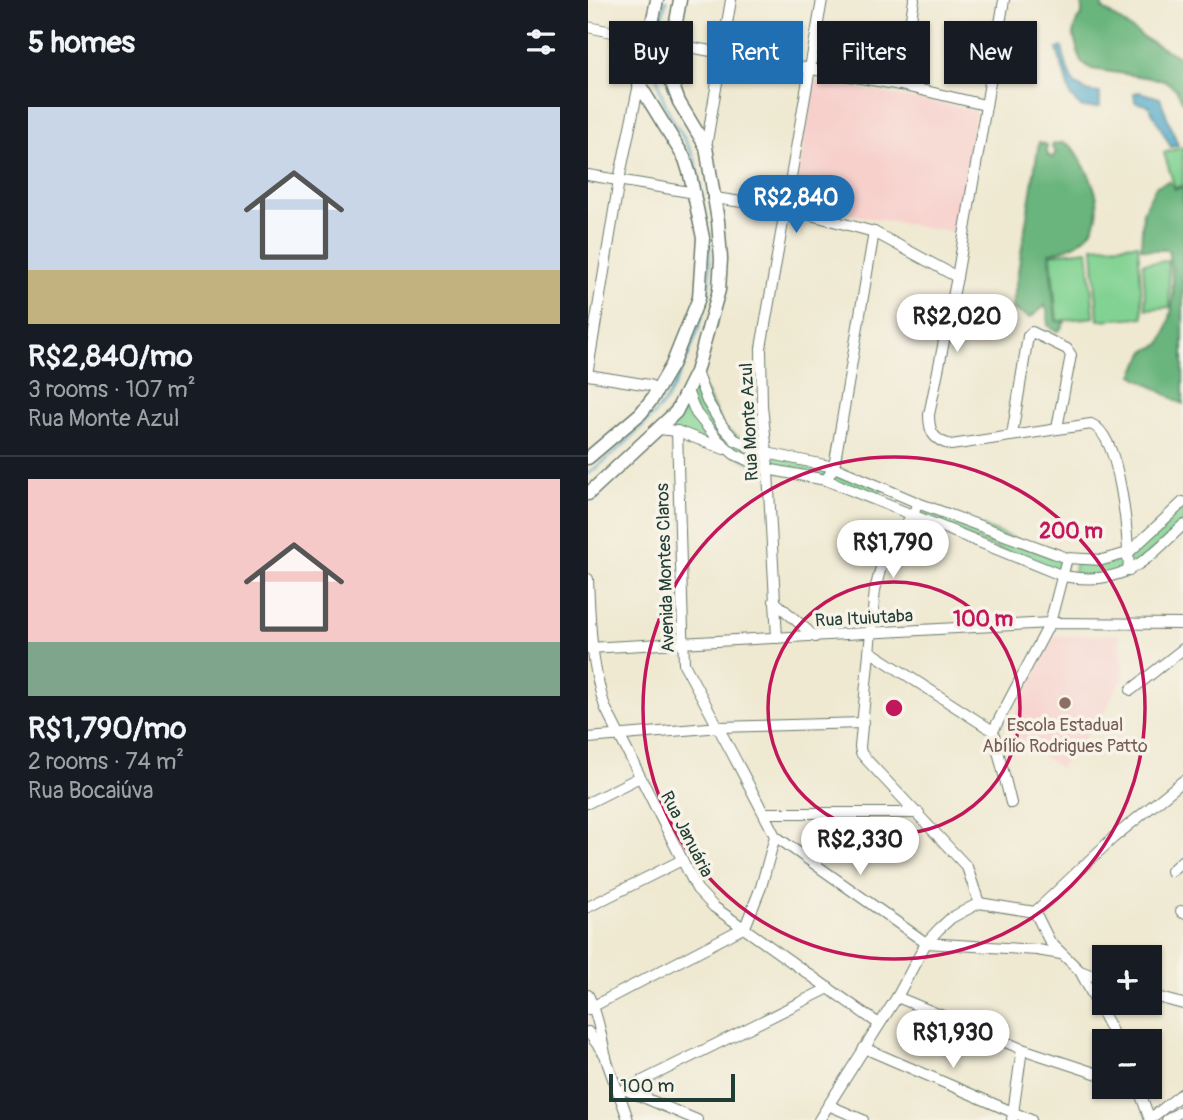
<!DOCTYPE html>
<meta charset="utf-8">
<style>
:root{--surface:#171b24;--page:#242831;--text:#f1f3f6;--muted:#9ea1a6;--line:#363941;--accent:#1f6fb2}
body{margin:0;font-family:Pangolin,sans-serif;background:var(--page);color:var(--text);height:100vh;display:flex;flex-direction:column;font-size:26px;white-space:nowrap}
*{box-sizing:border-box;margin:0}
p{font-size:23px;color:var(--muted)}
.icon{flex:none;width:38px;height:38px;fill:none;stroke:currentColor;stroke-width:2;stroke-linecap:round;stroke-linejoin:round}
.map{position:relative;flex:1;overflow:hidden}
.drawer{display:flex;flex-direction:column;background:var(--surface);width:588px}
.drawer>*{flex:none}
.banner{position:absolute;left:21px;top:21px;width:469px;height:63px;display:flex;gap:14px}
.tools{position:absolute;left:504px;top:945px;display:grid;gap:14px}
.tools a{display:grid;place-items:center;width:70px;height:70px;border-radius:0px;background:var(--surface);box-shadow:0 2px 5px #0004;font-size:35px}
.scale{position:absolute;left:21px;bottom:18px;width:126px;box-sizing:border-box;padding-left:7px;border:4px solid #1f3d34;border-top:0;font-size:19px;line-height:24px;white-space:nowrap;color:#1f3d34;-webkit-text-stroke:5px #f7f3e8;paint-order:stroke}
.price{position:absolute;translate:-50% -60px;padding:0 16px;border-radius:24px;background:#fff;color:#222;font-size:23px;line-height:46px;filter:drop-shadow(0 2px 4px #0008)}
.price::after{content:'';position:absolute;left:50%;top:42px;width:21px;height:16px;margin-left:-10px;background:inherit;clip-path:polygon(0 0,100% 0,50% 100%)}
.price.active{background:var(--accent);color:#fff}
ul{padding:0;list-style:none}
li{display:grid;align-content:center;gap:14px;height:371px;padding:0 28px}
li+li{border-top:2px solid var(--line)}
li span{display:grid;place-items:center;height:217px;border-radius:0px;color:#555}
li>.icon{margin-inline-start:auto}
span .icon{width:126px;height:126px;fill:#fffc;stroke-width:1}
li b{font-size:30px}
h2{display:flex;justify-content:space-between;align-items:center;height:84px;padding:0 28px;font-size:30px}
.pill{padding:0 24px;border-radius:0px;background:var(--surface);box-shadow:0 2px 5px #0004;font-size:24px;line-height:63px}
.pill.active{background:var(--accent);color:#fff}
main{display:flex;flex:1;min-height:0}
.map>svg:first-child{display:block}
</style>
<main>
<section class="drawer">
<h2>5 homes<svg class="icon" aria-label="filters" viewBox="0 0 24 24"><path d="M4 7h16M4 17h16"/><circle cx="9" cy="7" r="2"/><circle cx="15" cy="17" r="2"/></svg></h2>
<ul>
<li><span style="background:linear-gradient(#c9d6e8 75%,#c2b280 0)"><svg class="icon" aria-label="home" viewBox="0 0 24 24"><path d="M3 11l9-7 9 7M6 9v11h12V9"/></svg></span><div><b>R$2,840/mo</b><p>3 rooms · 107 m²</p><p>Rua Monte Azul</p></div></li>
<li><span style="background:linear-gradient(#f6c9c9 75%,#7fa58c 0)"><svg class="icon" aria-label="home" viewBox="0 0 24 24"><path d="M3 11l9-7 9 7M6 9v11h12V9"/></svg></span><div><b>R$1,790/mo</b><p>2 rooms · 74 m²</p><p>Rua Bocaiúva</p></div></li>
</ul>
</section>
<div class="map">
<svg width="595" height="1120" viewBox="0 0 595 1120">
<rect width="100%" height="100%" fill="#f7f3e8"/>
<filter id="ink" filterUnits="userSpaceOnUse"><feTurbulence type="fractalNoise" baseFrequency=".0143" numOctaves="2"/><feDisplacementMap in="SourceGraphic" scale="14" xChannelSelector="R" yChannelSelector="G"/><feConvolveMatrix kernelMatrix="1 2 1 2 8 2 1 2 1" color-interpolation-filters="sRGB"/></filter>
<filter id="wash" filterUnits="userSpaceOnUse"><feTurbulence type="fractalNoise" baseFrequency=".00686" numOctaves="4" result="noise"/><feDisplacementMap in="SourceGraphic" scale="28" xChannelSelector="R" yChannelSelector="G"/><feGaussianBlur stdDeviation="1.57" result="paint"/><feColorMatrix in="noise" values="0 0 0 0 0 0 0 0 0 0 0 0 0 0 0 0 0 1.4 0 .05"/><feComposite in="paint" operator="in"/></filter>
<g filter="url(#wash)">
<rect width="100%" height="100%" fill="#efe9d1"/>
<!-- built -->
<g fill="#f7d0cc">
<path d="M227,81L388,110L368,233L205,204Z"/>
<path d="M531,634L536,677L522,699L521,707L472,768L419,731L467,636Z"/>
</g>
<!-- green -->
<g fill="#82d393" stroke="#508864" stroke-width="2">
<path d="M414,32L441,38L435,66L408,61Z"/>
<path d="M595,147V185L587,188L576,153Z"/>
<path d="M550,244L555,317L510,320L505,247Z"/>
<path d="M500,250L506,317L469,321L463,254Z"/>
<path d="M580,261L582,307L558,309L555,263Z"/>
<path d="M108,372L135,427L173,452V468L136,449L71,429Z"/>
<path d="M179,453L246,467L295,488L289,501L238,480L179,469Z"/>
<path d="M595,502V525L541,571L485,578L488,560L540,553Z"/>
<path d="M331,503L479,558L475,576L325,515Z"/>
</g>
<!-- forest -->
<g fill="#69b57d" stroke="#447958" stroke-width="2">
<path d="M494,0H515L514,8L556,38L595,59V102L588,89L576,80L504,69L493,62L485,34L489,20L494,15Z"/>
<path d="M451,142L459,145V154L464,158L468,152L464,147L465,144C467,144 475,142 476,143C484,144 487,152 491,158C520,202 519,242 461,253L468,321L477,322L471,331H467L460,326L459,310L457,306L442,318L424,309Z"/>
<path d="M581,181L587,189L595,187V404L545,375L557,351L573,344C588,313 587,283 580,250H562L553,248L555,211L568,186Z"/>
</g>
<!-- water -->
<g fill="#48a6c7" stroke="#34727e" stroke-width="2">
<path d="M474,47C480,72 481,92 512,93V107L494,108L483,97L469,49Z"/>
<path d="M551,92L572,98L590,145L583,147L561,106L547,102L546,93Z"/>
</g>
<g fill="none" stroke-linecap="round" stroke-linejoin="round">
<!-- stream -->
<path stroke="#48a6c7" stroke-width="2.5" d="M0,474C25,455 50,433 71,409C84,394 91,376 99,358C124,299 128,265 115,202C113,191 112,177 109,166C104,150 92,133 84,118C60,73 67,48 78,0"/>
</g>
</g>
<g filter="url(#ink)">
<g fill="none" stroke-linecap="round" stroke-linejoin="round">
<defs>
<g id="minor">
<path d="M416,0L369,277L341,415C341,433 346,440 363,445L503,424C534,436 540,540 541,571"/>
<path d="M0,27L62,40"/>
<path d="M84,44L312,85L397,105"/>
<path d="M312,85L326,0"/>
<path d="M118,147L143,0"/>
<path d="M0,175L107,193"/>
<path d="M127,198L201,209L286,232L369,277"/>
<path d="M0,369L31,180L51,84"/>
<path d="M108,372L119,401L135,427L147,440L179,453L246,467L335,505L479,558L514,560L540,553L595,502"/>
<path d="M0,375L61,385L70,389"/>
<path d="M99,391L108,413L130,440L146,454L179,469L238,480L475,576C534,587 556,563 595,525"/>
<path d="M71,429L89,431L136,449"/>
<path d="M424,435L440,336L444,332L479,349L483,355L469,428"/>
<path d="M238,480L246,467L286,232"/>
<path d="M327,510L294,563L287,590L272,747L273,753L278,759L379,867L391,903"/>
<path d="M0,579C2,623 3,664 17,707L109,889L126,907L291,1024"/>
<path d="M186,601L227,637"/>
<path d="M189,638L179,453L174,406L173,348L234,0"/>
<path d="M0,648L462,623L595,624"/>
<path d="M283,652L405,731"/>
<path d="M543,690L595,649"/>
<path d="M0,738L132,727L275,723"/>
<path d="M0,803L52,777"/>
<path d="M423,803L405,731L462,623L479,558"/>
<path d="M176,813H331"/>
<path d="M187,836L338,943L449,950L473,954"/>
<path d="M583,871L595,860"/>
<path d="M0,907L94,860"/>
<path d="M593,911L595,913"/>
<path d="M447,912L525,838L595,781"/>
<path d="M447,912L462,942L492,971L529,1041"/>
<path d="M492,971L516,980"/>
<path d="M0,995C10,1015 13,1036 18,1058C24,1079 34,1099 40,1120"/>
<path d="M562,995L595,1004"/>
<path d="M309,997L434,1049L516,1076"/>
<path d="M0,1009L157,927L173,887L187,836C158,778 127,721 96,664L89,431"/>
<path d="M0,1032L18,1056"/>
<path d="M276,1048L443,1120"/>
<path d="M550,1087L562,1120"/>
<path d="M38,1090L109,1120"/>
<path d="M32,1092L241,988"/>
<path d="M240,1105L275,1120"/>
<path d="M562,1119L595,1093"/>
<path d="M231,1120L309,997L338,943L351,929L363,918L391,903L447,912"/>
<path d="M424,1120L434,1049"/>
<path d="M579,1120L595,1110"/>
</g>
<g id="major">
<path d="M0,458L53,413L64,399L84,365L111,298L115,238L102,175L97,159L51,84L69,0"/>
<path d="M0,494L88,412L108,372L131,290L133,259L130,221L118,147L91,102L82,78L84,44L92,0"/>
</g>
</defs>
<!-- minor casing -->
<use href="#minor" stroke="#68796b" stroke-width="12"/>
<!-- major casing -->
<use href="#major" stroke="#68796b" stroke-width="15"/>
<!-- minor -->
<use href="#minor" stroke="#fff" stroke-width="10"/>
<!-- major -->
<use href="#major" stroke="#fff" stroke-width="12"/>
</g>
</g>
<!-- distance rings -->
<g fill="none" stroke="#c2185b" stroke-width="3.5">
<circle cx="306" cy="708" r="126"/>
<circle cx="306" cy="708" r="251"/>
</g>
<!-- markers -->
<circle fill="#8d6e63" stroke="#f7f3e8" stroke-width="2.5" cx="477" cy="703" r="7"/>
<g text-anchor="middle" stroke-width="7" stroke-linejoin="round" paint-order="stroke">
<!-- street labels -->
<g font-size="18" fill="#1f3d34" stroke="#f7f3e8">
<text transform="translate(161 422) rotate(-93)" y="6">Rua Monte Azul</text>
<text transform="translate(77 568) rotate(-92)" y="6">Avenida Montes Claros</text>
<text transform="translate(276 618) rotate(-3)" y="6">Rua Ituiutaba</text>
<text transform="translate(99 834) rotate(63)" y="6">Rua Januária</text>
</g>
<!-- education labels -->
<g font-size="18" fill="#785e54" stroke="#f7f3e8">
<text x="477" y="731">Escola Estadual<tspan x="477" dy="21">Abílio Rodrigues Patto</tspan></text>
</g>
</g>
<circle cx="306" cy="708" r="10" fill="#c2185b" stroke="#f7f3e8" stroke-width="3.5"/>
<g font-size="21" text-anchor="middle" font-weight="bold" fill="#c2185b" stroke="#f7f3e8" stroke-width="7" stroke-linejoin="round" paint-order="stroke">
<text x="483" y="538">200 m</text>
<text x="395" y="626">100 m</text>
</g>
</svg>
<div class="tools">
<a>+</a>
<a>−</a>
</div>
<div class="scale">100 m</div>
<b class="price active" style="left:208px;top:235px">R$2,840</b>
<b class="price" style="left:369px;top:354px">R$2,020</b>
<b class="price" style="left:305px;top:580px">R$1,790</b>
<b class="price" style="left:272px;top:877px">R$2,330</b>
<b class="price" style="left:365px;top:1070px">R$1,930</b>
<div class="banner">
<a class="pill">Buy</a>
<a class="pill active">Rent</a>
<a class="pill">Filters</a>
<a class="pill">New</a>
</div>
</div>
</main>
